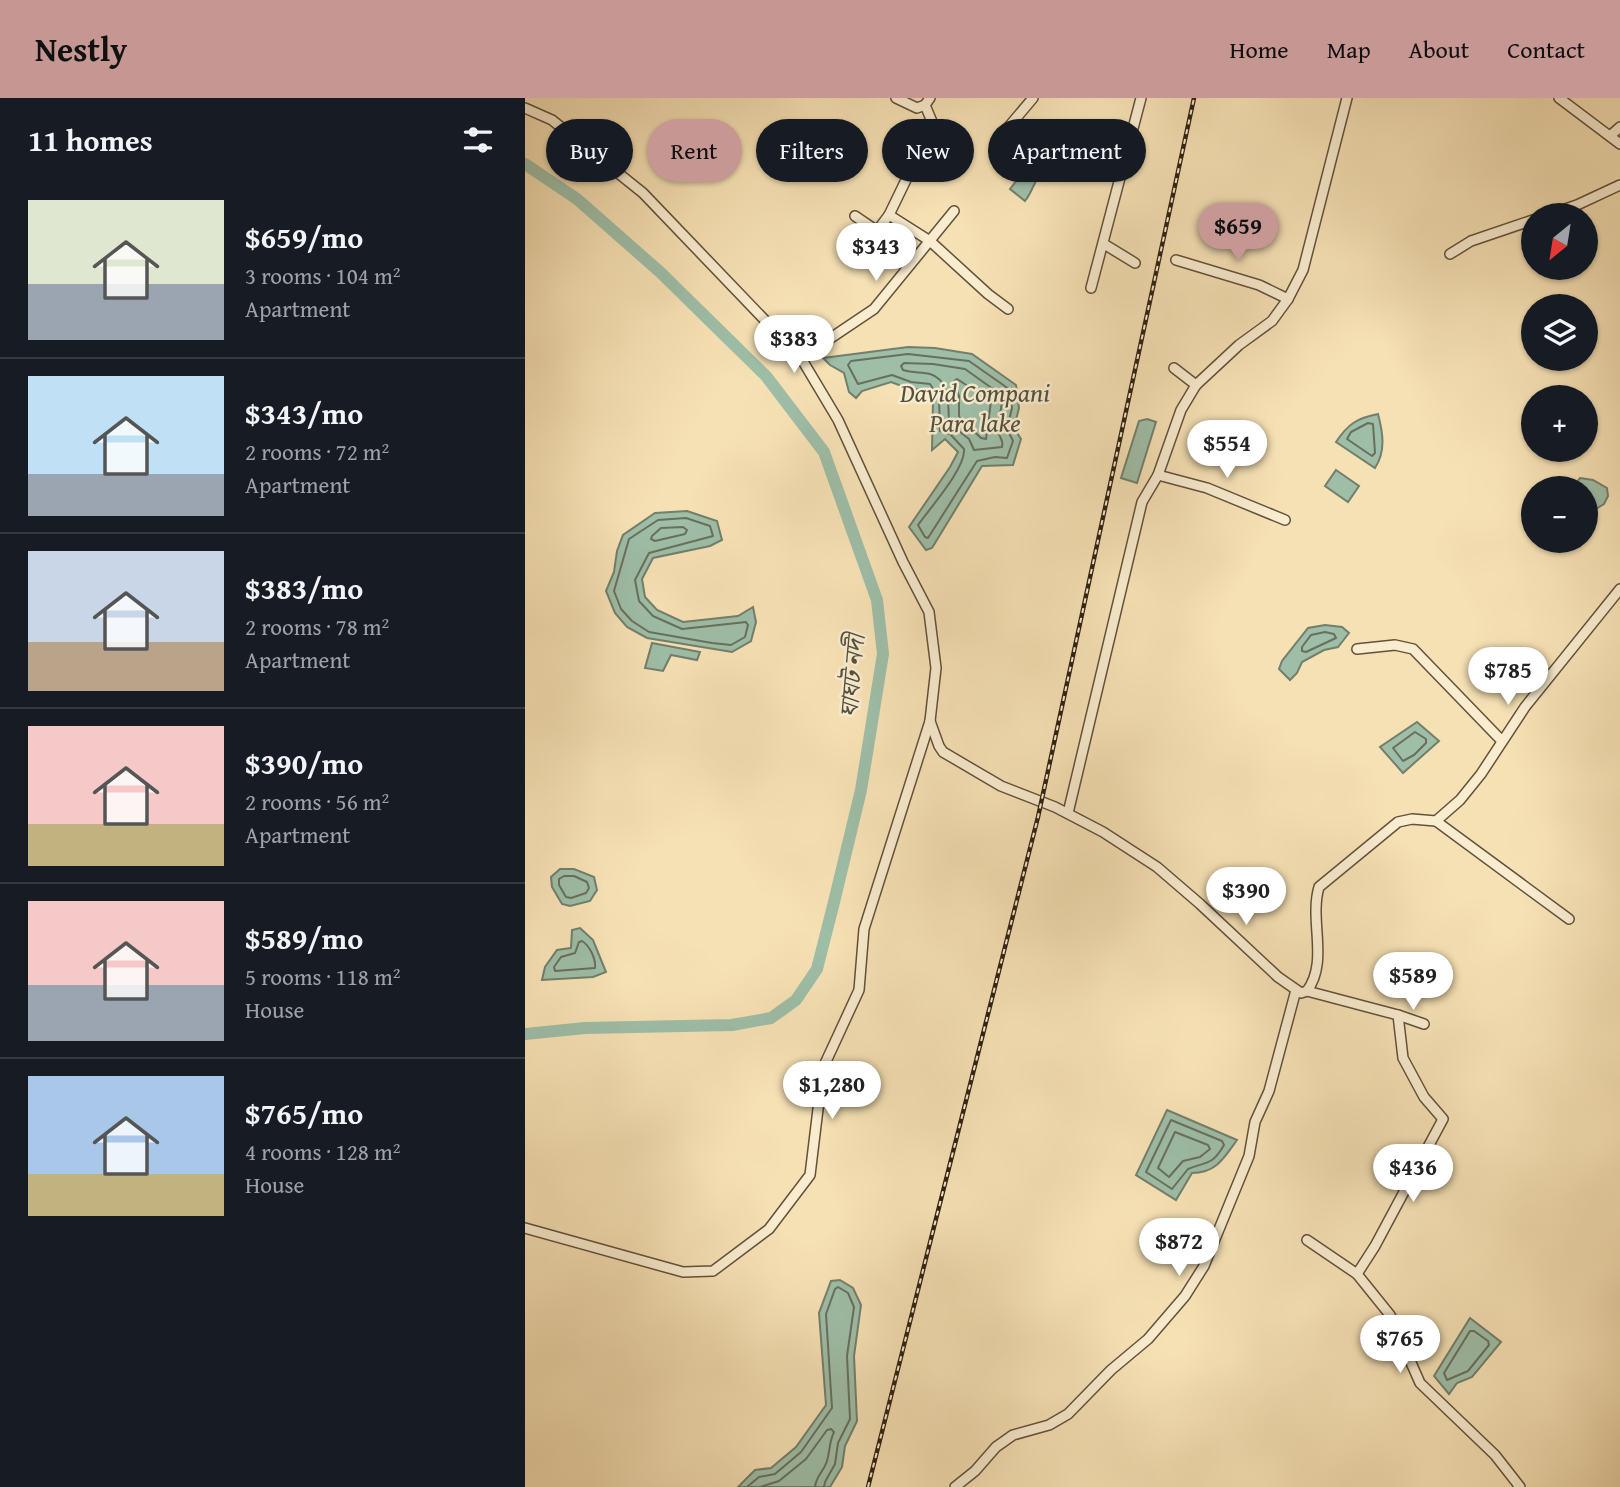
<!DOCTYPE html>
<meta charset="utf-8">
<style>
:root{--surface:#171b24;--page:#242831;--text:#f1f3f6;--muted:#9ea1a6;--line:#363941;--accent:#c59692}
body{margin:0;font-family:"Gentium Book Plus","Noto Serif Bengali",serif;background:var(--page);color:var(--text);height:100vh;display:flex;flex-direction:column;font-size:26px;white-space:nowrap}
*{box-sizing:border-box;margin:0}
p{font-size:23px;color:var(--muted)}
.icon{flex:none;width:38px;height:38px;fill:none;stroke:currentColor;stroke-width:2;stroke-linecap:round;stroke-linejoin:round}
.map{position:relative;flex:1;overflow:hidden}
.sheet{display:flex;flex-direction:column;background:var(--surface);width:525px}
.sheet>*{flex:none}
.hud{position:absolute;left:21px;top:21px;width:665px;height:63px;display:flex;gap:14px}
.needle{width:46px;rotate:210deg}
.tools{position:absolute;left:996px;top:105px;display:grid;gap:14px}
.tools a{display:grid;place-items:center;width:77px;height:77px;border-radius:50%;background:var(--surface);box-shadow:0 2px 5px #0004;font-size:35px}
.price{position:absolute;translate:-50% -60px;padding:0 16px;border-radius:24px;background:#fff;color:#222;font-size:23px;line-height:46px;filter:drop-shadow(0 2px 4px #0008)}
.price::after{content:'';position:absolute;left:50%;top:42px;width:21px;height:16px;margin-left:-10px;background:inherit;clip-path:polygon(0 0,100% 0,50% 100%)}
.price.on{background:var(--accent);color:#111}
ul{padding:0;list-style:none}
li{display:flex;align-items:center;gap:21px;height:175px;padding:0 28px}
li+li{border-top:2px solid var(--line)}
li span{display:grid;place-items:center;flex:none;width:196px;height:140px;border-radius:0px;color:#555}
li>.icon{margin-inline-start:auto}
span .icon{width:84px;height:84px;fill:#fffc;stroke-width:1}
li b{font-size:30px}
h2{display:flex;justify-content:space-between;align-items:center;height:84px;padding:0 28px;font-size:30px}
.chip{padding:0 24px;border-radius:32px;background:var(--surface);box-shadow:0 2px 5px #0004;font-size:24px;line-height:63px}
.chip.on{background:var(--accent);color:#111}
header{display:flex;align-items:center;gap:42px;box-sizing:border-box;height:98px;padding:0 35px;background:var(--accent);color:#111}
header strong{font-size:33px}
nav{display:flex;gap:38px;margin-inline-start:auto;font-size:24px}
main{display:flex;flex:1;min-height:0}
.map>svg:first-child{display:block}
</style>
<header>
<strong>Nestly</strong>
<nav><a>Home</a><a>Map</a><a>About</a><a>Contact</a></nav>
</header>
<main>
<section class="sheet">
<h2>11 homes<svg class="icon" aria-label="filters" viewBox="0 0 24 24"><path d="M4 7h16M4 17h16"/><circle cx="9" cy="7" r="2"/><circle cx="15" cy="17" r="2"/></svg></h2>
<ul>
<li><span style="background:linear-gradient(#dfe7d0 60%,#9aa5b1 0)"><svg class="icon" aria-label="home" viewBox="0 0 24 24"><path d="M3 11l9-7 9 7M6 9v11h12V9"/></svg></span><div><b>$659/mo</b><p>3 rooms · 104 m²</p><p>Apartment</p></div></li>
<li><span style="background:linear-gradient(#bfe0f5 70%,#9aa5b1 0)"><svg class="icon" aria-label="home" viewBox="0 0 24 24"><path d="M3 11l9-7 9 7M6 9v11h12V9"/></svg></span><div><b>$343/mo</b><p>2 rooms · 72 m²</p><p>Apartment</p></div></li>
<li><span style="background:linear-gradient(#c9d6e8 65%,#b9a48a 0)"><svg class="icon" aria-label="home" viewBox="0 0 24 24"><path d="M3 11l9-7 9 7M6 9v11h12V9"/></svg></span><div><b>$383/mo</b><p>2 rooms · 78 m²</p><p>Apartment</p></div></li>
<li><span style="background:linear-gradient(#f6c9c9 70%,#c2b280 0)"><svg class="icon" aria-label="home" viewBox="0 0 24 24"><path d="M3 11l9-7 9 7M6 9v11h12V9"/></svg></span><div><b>$390/mo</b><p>2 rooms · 56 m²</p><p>Apartment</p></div></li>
<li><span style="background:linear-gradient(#f6c9c9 60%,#9aa5b1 0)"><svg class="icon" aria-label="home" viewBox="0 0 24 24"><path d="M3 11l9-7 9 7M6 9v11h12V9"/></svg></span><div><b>$589/mo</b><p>5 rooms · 118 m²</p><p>House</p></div></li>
<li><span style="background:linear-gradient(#a9c7e8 70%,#c2b280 0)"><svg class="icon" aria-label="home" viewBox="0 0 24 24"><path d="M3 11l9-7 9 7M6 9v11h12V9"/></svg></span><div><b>$765/mo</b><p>4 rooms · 128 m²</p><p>House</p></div></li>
</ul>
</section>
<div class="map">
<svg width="1095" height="1389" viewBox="0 0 1095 1389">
<rect width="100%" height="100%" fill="#f6e1b5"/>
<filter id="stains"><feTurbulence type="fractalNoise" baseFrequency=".00286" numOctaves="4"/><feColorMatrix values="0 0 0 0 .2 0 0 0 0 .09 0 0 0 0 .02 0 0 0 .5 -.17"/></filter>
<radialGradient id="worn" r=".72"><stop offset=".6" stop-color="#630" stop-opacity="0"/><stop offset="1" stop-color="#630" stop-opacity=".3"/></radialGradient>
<!-- water -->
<g fill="#9ebea8" stroke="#727f6c" stroke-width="2">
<path d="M511,57L520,59L530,66L525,73H518C509,82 508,93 500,103L485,91Z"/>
<path d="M383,249L410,250L447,256L491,287L494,310L489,330L496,341L488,367L457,368L407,450L401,452L384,429L425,369L433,354L420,341L407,352L408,302L402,292L385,291L366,284L337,293L331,300L324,294L319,275L305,267L298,260Z"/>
<path d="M853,316C858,335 861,353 850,370L811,344C823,326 832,320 853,316Z"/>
<path d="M622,321L631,324L612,385L596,380L614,323Z"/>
<path d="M811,372L834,388L823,404L800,388Z"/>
<path d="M1055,380L1068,382L1082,390L1083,398L1079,406L1069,412L1061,406L1060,390H1047Z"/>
<path d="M162,413L192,423L197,442L185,448L128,460L117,481L120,499L132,512L158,524L213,518L228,509L231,524L226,543L207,554L122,540L102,529L90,515L81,493L89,474L92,453L98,437L130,415Z"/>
<path d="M800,527L817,529L824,535L813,549L799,552L777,564L772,575L765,582L754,571L757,563L783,530Z"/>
<path d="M127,545L175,554L172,562L146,557L138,573L120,570Z"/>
<path d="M892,624L914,643L878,675L855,649Z"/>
<path d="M35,771H49L69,779L72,792L65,803L45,808L37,806L27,789L26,779Z"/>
<path d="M55,830L68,842L81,874L68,879L17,882L20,869L32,852L46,850L47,832Z"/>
<path d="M642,1012L712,1042C699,1060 691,1075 667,1075L651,1102L611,1077Z"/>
<path d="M315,1182L328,1190L336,1207L329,1258L332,1323L320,1348L317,1369L305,1389H213L230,1372L246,1370L271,1349L301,1307L294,1215L306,1183Z"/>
<path d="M945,1220L976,1244L947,1279L932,1285L924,1296L909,1278Z"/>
</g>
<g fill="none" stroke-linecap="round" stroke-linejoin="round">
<!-- shore -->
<g stroke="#67705d" stroke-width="2">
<path d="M383,256L444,263L484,291L487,310L482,331L488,343L482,360L470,359L452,363L403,440L400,439L393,427C405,410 441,370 439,351L425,336L415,333L414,300L405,286L386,284L367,277L333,286L323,267L326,263Z"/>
<path d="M379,265L408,266L440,271L475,296C480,311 471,319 473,332C474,341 479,341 477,349L449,352L444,341L424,325C423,309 426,282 405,276C396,274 387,275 378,272L376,268Z"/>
<path d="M432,281L466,303L461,341L456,340L434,319V298L428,284Z"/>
<path d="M843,325L848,326L850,355L847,358L822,341L826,334Z"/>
<path d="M161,420L185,428L188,438L124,455L110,482L114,503L128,518L157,531L221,524L223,527L220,539L206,547L187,545L124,534L107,523L96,511L89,493L104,441L133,422Z"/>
<path d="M158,429L162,432L160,436L130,443L126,441L127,438L136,430Z"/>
<path d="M800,534L809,536L811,540L781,554L777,553V549L786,537Z"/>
<path d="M890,634L901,641V645L889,657L878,663L868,650Z"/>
<path d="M39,778H49L62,784L64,790L61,795L46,800L41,799L34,787V781Z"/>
<path d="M57,843C65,848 71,861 70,870L30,873L29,869L36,859L50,855L54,844Z"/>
<path d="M646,1022L697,1043L699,1047C687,1068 682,1063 663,1071L647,1091L621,1074Z"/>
<path d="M650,1034L683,1047L685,1051L675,1059L658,1063L644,1079L633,1070Z"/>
<path d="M945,1233H949L963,1243L964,1247L943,1273L922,1282L919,1275Z"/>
<path d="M222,1389L234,1379L250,1376L276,1354L307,1310L301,1216L310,1191L313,1189L323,1195L329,1209L322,1258L325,1321L313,1345L310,1366L300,1384L299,1389"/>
<path d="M235,1389L254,1383L281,1361L302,1332L306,1331L309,1334C304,1344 305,1353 302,1363C299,1373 291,1378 290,1389"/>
</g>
<!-- river -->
<path stroke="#9ebea8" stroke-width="12" d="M0,66L52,101L135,174L241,278L299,354L352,502L358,556L336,692L309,804L292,871L271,902L246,920L207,927L60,930L0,936"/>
<defs>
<g id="minor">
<path d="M371,0L392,10L400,7"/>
<path d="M1034,0L1095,46"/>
<path d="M0,10L27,22L118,95L276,260L313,322L378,464L404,514L411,570L405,623L339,831L334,892L298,970L285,1077L244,1131L188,1173L158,1174L0,1130"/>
<path d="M481,32L508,0"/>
<path d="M1085,38L1095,29"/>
<path d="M364,117L405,143L463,196L483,211"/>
<path d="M1023,117L1052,107L1095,87"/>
<path d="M330,118L352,133L364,117L408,26L400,7L405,0"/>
<path d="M579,146L610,165"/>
<path d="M925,156L946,143L1008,122"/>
<path d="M651,162L734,187L763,201"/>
<path d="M566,190L616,0"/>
<path d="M276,260L349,211L429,113"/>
<path d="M649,270L671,287"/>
<path d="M633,377L682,390L760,422"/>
<path d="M832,551L870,547L888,551L977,643"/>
<path d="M405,623L414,648L418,654L476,688L530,709L578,734L632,769L675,806L753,879L776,895L782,893C804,863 784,823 794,789L873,724L887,721L911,723L935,702L956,676L1000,609L1095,491"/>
<path d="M543,715L617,404L633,377L656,312L671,287L714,247L747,223L763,201L778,172L822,0"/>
<path d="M911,723L1044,821"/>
<path d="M782,893L873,917L878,960L899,999L918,1021L850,1148L832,1176"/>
<path d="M873,917L899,926"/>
<path d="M782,1142L832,1176L865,1217L895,1285L970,1357L995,1389"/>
<path d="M430,1389L450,1373L471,1349L488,1337L524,1327L543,1316L586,1272L623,1241L660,1198L679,1168L724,1058L730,1024L744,993L771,892"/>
</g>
</defs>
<!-- minor casing -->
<use href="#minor" stroke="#62513b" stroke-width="12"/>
<!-- minor -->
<use href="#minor" stroke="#f9eccf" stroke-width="9"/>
<defs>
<path id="rail" d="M343,1389L513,719L669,0"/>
</defs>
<!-- rail casing -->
<use href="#rail" stroke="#302112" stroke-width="4.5"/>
<!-- rail -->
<use href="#rail" stroke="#f9eccf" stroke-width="2" stroke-dasharray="5" stroke-linecap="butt"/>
</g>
<g text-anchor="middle" stroke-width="5" stroke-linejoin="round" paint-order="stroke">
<!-- water labels -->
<g font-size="26" font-style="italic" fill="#51503f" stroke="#f9eccf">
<text x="450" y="304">David Compani<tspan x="450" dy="30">Para lake</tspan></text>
<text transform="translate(327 578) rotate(-85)" y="9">ঘাঘট নদী</text>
</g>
</g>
<rect width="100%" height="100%" filter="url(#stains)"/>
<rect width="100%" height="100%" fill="url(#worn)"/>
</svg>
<div class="tools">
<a><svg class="needle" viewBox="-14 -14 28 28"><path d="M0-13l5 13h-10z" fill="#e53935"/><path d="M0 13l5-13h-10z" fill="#9ea1a6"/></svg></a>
<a><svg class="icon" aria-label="layers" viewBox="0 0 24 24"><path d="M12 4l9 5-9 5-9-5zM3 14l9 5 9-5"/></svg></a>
<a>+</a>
<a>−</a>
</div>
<b class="price on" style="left:713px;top:165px">$659</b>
<b class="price" style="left:351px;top:185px">$343</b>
<b class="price" style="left:269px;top:277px">$383</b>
<b class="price" style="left:702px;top:382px">$554</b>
<b class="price" style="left:983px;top:609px">$785</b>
<b class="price" style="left:721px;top:829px">$390</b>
<b class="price" style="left:888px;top:914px">$589</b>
<b class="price" style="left:307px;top:1023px">$1,280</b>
<b class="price" style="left:888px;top:1106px">$436</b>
<b class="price" style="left:654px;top:1180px">$872</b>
<b class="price" style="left:875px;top:1277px">$765</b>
<div class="hud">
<a class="chip">Buy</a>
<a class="chip on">Rent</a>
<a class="chip">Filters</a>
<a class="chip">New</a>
<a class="chip">Apartment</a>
</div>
</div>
</main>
